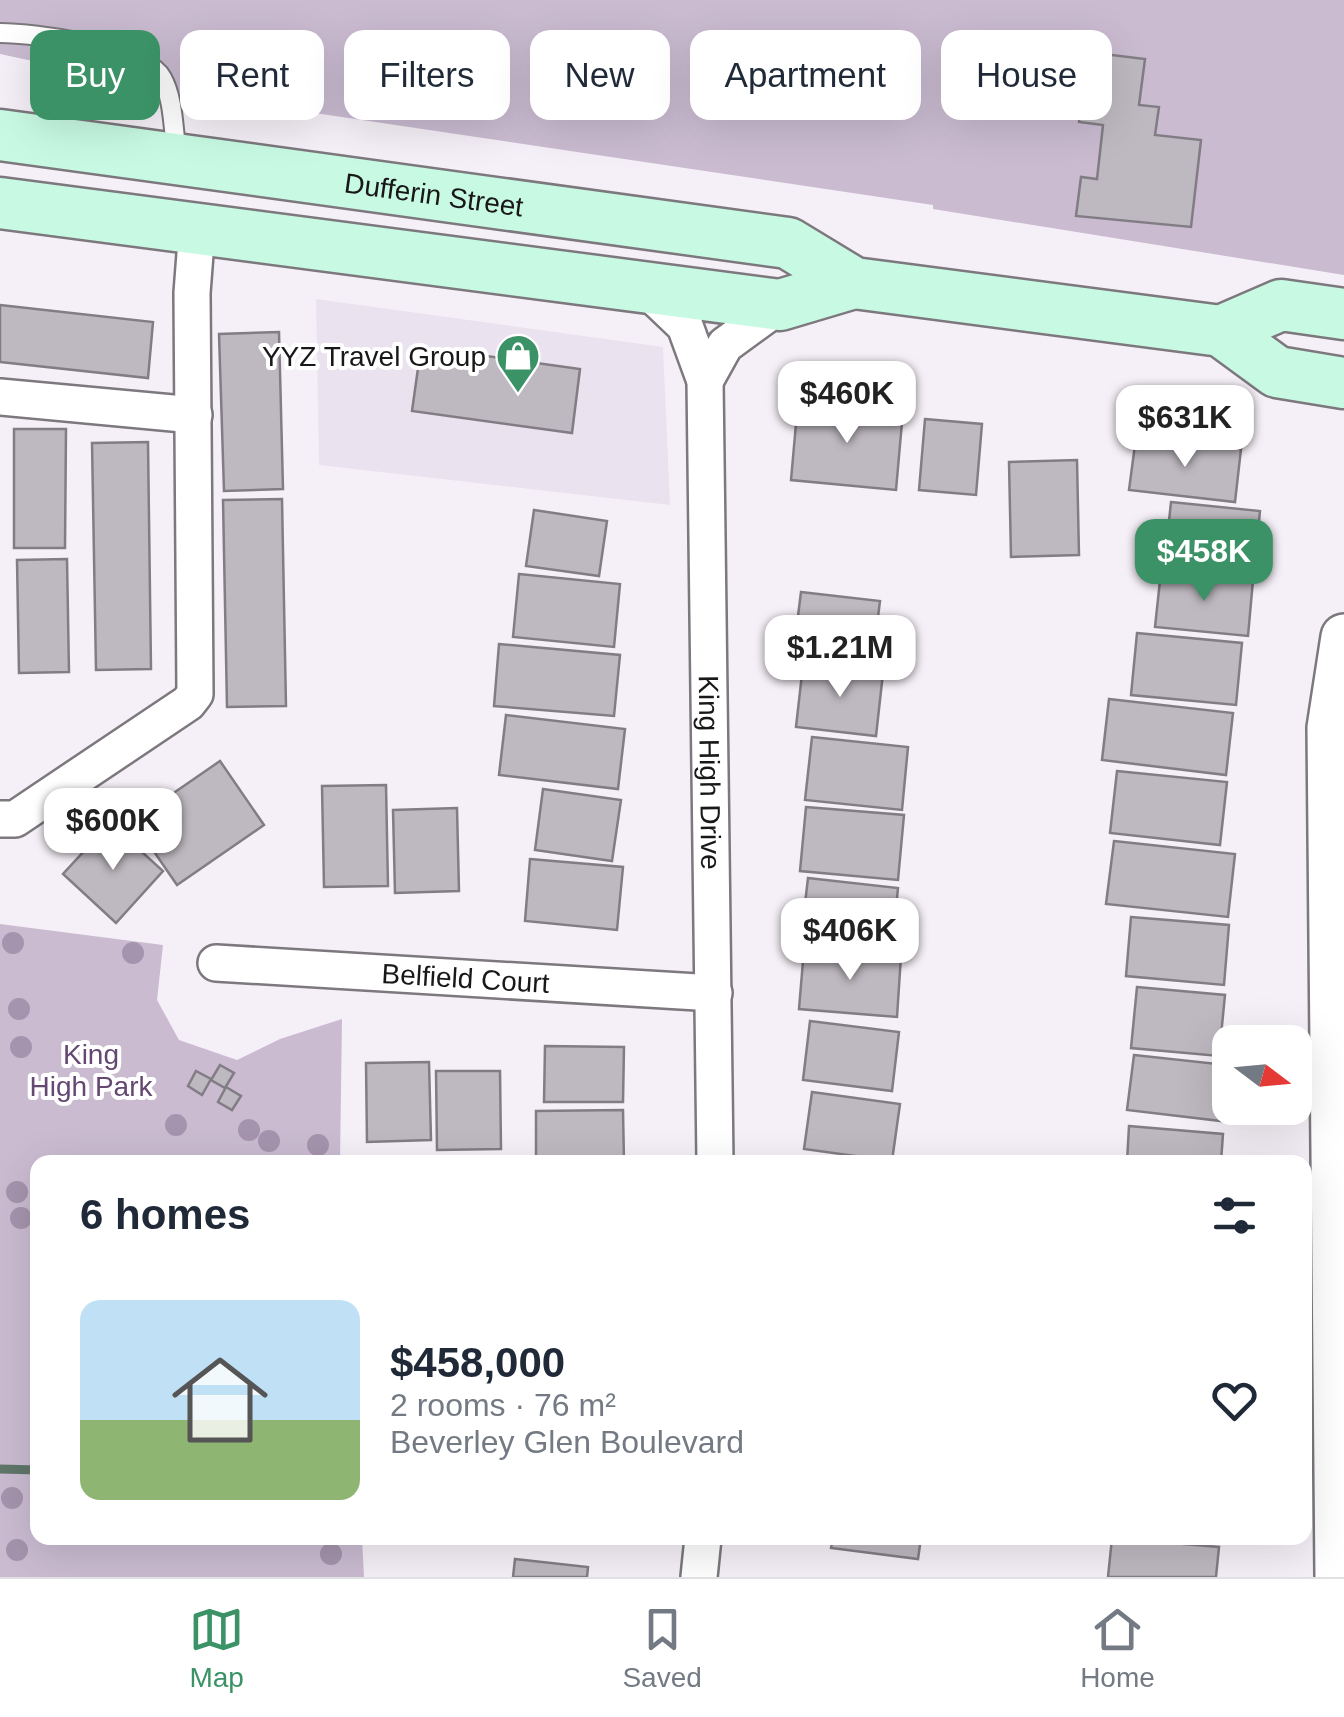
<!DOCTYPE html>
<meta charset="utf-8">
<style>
:root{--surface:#fff;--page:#f2f2f3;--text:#1f2937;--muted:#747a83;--line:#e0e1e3;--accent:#3b9266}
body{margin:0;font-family:Arial,sans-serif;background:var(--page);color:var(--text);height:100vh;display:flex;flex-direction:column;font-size:38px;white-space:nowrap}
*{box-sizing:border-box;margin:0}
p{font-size:32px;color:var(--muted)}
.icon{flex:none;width:55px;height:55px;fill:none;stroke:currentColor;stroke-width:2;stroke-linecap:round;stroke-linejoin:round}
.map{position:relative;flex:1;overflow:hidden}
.details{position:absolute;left:30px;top:1155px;width:1282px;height:390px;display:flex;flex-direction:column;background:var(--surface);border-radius:20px;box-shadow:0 10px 40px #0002}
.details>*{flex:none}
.hud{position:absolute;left:30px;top:30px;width:1285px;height:90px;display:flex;gap:20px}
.needle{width:65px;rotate:106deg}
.tools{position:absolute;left:1212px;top:1025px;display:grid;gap:20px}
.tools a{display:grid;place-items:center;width:100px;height:100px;border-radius:20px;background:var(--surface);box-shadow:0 10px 40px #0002;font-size:50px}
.price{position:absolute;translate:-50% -85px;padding:0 22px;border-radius:20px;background:#fff;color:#222;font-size:32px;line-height:65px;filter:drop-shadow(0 2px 5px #0008)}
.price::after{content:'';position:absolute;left:50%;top:60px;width:30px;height:22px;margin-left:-15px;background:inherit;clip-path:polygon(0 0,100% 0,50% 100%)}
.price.active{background:var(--accent);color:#fff}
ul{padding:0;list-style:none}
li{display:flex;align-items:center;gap:30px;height:250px;padding:0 50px}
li+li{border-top:2px solid var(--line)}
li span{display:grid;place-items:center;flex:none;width:280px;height:200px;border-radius:20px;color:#555}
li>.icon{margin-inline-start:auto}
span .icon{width:120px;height:120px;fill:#fffc;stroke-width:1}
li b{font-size:42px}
h2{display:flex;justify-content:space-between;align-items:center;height:120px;padding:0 50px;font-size:42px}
.pill{padding:0 35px;border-radius:20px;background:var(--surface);box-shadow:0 10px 40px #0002;font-size:35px;line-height:90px}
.pill.active{background:var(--accent);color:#fff}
.tabs{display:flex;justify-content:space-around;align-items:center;height:140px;border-top:2px solid var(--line);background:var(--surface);font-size:28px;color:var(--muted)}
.tabs a{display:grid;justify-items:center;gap:5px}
.tabs .active{color:var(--accent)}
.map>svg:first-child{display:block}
</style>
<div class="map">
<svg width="1344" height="1577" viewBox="0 0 1344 1577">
<rect width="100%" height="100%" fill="#f5f0f7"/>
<!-- built -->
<path fill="#ebe2ef" d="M316,299L663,347L670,505L319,465Z"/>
<!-- green -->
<g fill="#cabbd1">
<path d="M0,0H1344V275L933,209V205L187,94L0,54Z"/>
<path d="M0,924L163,945L157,1000L179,1040L237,1060L280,1039L342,1019L340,1162H38V1538H362L364,1577H0Z"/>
</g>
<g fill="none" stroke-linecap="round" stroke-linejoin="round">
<!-- stream -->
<path stroke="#607669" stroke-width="9" d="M0,1469L38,1470"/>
</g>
<!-- building -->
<g fill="#beb9c0" stroke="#827d84" stroke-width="2.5">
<path d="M1087,52L1145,59L1139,105L1159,107L1155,135L1201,140L1191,227L1076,216L1081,177L1097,179L1103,125L1079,122Z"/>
<path d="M0,305L153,322L148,378L0,362Z"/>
<path d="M279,332L283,489L224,491L219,334Z"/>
<path d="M421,347L580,369L572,433L412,411Z"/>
<path d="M798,401L903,411L896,490L791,480Z"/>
<path d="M925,419L982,424L976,495L919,490Z"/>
<path d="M14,429H66L65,548H14Z"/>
<path d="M1136,437L1241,449L1235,502L1129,490Z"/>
<path d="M148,442L151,669L96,670L92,443Z"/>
<path d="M1077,460L1079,555L1011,557L1009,462Z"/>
<path d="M282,499L286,706L227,707L223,500Z"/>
<path d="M1171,502L1260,511L1254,569L1165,559Z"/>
<path d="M534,510L607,521L599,576L526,566Z"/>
<path d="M67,559L69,672L19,673L17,560Z"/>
<path d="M1161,571L1253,580L1248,636L1155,627Z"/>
<path d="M519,574L620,584L614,647L513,637Z"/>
<path d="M801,592L880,601L872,665L793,656Z"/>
<path d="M1137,633L1242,643L1236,705L1131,695Z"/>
<path d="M499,644L620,655L614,716L494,706Z"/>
<path d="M803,665L883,673L876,736L796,727Z"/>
<path d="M1109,699L1233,713L1226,775L1102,760Z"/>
<path d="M506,715L625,729L618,789L499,775Z"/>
<path d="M812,737L908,747L902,810L805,800Z"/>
<path d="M220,761L264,825L177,885L133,821Z"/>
<path d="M1117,771L1227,782L1220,845L1110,833Z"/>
<path d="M386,785L388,886L324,887L322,786Z"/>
<path d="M543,789L621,800L612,861L535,850Z"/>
<path d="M806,807L904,815L898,880L800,871Z"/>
<path d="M457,808L459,891L395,893L393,810Z"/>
<path d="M110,823L163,871L116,923L63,874Z"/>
<path d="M1114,841L1235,854L1228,917L1106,904Z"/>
<path d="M530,859L623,867L617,930L525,921Z"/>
<path d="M808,878L898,888L892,948L801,938Z"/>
<path d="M1131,917L1229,925L1224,985L1126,976Z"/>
<path d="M804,949L901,956L897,1017L799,1009Z"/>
<path d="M1137,987L1225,995L1219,1056L1131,1048Z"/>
<path d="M810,1021L899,1032L892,1091L803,1080Z"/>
<path d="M545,1046L624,1047L623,1102H544Z"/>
<path d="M1134,1055L1227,1065L1221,1121L1127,1110Z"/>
<path d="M429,1062L431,1140L367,1142L366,1063Z"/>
<path d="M220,1065L234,1073L225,1088L211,1080Z"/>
<path d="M196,1071L211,1079L202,1095L188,1086Z"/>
<path d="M436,1071H500L501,1149L437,1150Z"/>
<path d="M226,1087L241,1096L232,1110L218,1102Z"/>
<path d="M812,1092L900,1104L892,1161L804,1149Z"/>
<path d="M623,1110L624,1162H536V1111Z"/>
<path d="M1129,1126L1223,1134L1221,1162H1127Z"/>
<path d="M833,1538H921L918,1559L831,1548Z"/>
<path d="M1112,1538L1219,1547L1216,1577H1108Z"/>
<path d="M515,1559L588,1567L587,1577H513Z"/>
</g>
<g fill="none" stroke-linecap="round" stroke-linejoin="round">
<defs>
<path id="service" d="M0,33C33,33 146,47 162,78C174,99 173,131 177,154"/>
<g id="minor">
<path id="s1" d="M643,286L685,326L705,381L715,1162"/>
<path d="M705,381L725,345L780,305"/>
<path d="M0,397L194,415"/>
<path d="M0,819H15L188,703L195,694L192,293L197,228"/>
<path id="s2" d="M216,963L714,993"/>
<path d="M699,1577L703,1538"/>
</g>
<path id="tertiary" d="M1338,1577L1330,728L1344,637"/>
<g id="secondary">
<path id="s3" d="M0,135L788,243L854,283L1221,331L1277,372L1344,383"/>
<path d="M0,203L780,305L854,283"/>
<path d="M1221,331L1281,305L1344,314"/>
</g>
</defs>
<!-- service casing -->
<use href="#service" stroke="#7c787e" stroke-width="22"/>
<!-- minor casing -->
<use href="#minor" stroke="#7c787e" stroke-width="40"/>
<!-- tertiary casing -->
<use href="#tertiary" stroke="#7c787e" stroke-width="50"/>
<!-- secondary casing -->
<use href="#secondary" stroke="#7c787e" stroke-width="55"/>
<!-- service -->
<use href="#service" stroke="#fff" stroke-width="18"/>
<!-- minor -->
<use href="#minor" stroke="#fff" stroke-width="35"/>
<!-- tertiary -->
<use href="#tertiary" stroke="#fff" stroke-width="45"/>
<!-- secondary -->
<use href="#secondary" stroke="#c8fae3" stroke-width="50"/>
</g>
<!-- trees -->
<g fill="#a594ad">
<circle cx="13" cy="943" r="11"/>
<circle cx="133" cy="953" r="11"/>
<circle cx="19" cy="1009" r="11"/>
<circle cx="21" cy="1047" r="11"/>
<circle cx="176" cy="1125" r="11"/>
<circle cx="249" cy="1130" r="11"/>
<circle cx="269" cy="1141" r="11"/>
<circle cx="318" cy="1145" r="11"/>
<circle cx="17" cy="1192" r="11"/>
<circle cx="21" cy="1218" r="11"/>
<circle cx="12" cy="1498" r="11"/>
<circle cx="17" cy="1550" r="11"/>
<circle cx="331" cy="1554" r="11"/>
</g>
<!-- icons -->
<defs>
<symbol id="shop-pin" viewBox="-11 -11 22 30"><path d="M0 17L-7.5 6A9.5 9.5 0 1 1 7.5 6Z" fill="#3b9266" stroke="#fff"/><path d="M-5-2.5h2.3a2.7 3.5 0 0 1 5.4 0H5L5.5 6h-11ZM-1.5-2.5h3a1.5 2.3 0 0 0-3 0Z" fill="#fff"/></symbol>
</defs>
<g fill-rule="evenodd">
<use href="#shop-pin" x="493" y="331" width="50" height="68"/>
</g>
<g text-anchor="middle" stroke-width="8" stroke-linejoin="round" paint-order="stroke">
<!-- street labels -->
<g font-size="28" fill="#191719" stroke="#fff">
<text dy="10" stroke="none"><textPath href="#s3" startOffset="438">Dufferin Street</textPath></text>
<text dy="10" stroke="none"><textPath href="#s1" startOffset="508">King High Drive</textPath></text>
<text dy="10" stroke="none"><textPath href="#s2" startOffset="250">Belfield Court</textPath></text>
</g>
<!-- poi labels -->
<g font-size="28" fill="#191719" stroke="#fff" text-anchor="end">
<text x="486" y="366">YYZ Travel Group</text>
</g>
<!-- park labels -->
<g font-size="28" fill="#644871" stroke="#fff">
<text x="91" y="1064">King<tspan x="91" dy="32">High Park</tspan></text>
</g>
</g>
</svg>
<div class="tools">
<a><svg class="needle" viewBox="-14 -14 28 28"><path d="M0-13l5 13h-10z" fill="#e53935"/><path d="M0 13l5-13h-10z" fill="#747a83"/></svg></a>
</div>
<b class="price" style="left:847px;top:446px">$460K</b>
<b class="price" style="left:1185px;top:470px">$631K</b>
<b class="price active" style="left:1204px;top:604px">$458K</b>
<b class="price" style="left:840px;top:700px">$1.21M</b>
<b class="price" style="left:113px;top:873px">$600K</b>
<b class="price" style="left:850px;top:983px">$406K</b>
<div class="hud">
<a class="pill active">Buy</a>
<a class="pill">Rent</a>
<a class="pill">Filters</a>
<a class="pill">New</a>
<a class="pill">Apartment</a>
<a class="pill">House</a>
</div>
<section class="details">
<h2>6 homes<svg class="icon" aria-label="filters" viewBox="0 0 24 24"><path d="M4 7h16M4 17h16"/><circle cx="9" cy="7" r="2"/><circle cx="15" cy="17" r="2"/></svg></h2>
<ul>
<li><span style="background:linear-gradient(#bfe0f5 60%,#8fb573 0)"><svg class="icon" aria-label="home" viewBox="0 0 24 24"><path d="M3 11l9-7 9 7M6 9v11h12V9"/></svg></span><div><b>$458,000</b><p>2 rooms · 76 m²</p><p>Beverley Glen Boulevard</p></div><svg class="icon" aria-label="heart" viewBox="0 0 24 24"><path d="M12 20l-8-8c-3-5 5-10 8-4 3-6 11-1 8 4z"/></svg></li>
</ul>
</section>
</div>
<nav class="tabs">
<a class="active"><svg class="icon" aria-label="map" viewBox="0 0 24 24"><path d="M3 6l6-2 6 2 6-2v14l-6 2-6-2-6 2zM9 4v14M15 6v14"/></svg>Map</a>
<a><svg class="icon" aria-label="saved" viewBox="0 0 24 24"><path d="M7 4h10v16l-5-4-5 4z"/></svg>Saved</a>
<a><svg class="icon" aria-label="home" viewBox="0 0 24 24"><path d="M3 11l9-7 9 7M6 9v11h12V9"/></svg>Home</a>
</nav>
